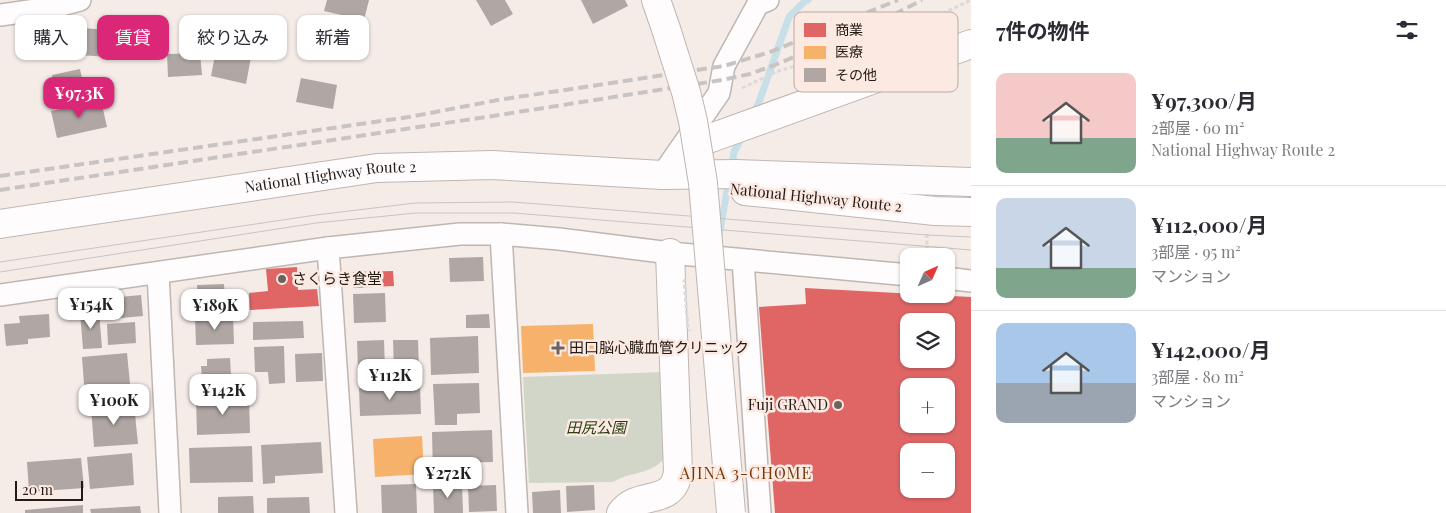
<!DOCTYPE html>
<html lang="ja">
<meta charset="utf-8">
<style>
:root{--surface:#fff;--page:#f7f7f7;--text:#2b2b33;--muted:#7c7c81;--line:#e1e1e2;--accent:#db2777}
body{margin:0;font-family:"Playfair Display","Noto Sans JP",serif;background:var(--page);color:var(--text);height:100vh;display:flex;flex-direction:column;font-size:19px;white-space:nowrap}
*{box-sizing:border-box;margin:0}
p{font-size:16px;color:var(--muted)}
.icon{flex:none;width:28px;height:28px;fill:none;stroke:currentColor;stroke-width:2;stroke-linecap:round;stroke-linejoin:round}
.map{position:relative;flex:1;overflow:hidden}
.side{display:flex;flex-direction:column;background:var(--surface);width:475px}
.side>*{flex:none}
.guide{position:absolute;left:15px;top:15px;width:475px;height:45px;display:flex;gap:10px}
.needle{width:32px;rotate:45deg}
.controls{position:absolute;left:900px;top:248px;display:grid;gap:10px}
.controls a{display:grid;place-items:center;width:55px;height:55px;border-radius:10px;background:var(--surface);box-shadow:0 1px 4px #0004;font-size:25px}
.scale{position:absolute;left:15px;bottom:12px;width:68px;box-sizing:border-box;padding-left:5px;border:2px solid #231915;border-top:0;font-size:14px;line-height:18px;white-space:nowrap;color:#231915;-webkit-text-stroke:4px #fbe9e2;paint-order:stroke}
.price{position:absolute;translate:-50% -42px;padding:0 11px;border-radius:10px;background:#fff;color:#222;font-size:16px;line-height:32px;filter:drop-shadow(0 1px 2px #0008)}
.price::after{content:'';position:absolute;left:50%;top:30px;width:15px;height:11px;margin-left:-8px;background:inherit;clip-path:polygon(0 0,100% 0,50% 100%)}
.price.active{background:var(--accent);color:#fff}
ul{padding:0;list-style:none}
li{display:flex;align-items:center;gap:15px;height:125px;padding:0 25px}
li+li{border-top:1px solid var(--line)}
li span{display:grid;place-items:center;flex:none;width:140px;height:100px;border-radius:10px;color:#555}
li>.icon{margin-inline-start:auto}
span .icon{width:60px;height:60px;fill:#fffc;stroke-width:1}
li b{font-size:21px}
h2{display:flex;justify-content:space-between;align-items:center;height:60px;padding:0 25px;font-size:21px}
.tag{padding:0 18px;border-radius:10px;background:var(--surface);box-shadow:0 1px 4px #0004;font-size:18px;line-height:45px}
.tag.active{background:var(--accent);color:#fff}
main{display:flex;flex:1;min-height:0}
.map>svg:first-child{display:block}
</style>
<main>
<div class="map">
<svg width="971" height="513" viewBox="0 0 971 513">
<rect width="100%" height="100%" fill="#f5ece8"/>
<!-- green -->
<path fill="#d2d6c8" d="M663,372L667,454C654,476 633,470 613,482L529,483L523,377Z"/>
<!-- shops -->
<g fill="#e06666" fill-rule="evenodd">
<path d="M297,267L298,290L317,289L319,306L250,310L249,293L268,291L266,269Z"/>
<path d="M393,271L394,286L353,288V272Z"/>
<path d="M805,288L971,297V513H775L759,307L806,304ZM909,321H946V359H909ZM909,386H946V424H909ZM909,451H946V489H909Z"/>
</g>
<!-- health -->
<g fill="#f6b26b">
<path d="M593,324L595,371L523,373L521,326Z"/>
<path d="M422,436L424,474L375,477L373,439Z"/>
</g>
<g fill="none" stroke-linecap="round" stroke-linejoin="round">
<!-- stream -->
<g stroke="#c7dfe9" stroke-width="7">
<path d="M753,114L759,102L789,17L805,1L808,0"/>
<path d="M731,170L734,152L743,135"/>
<path d="M719,236L729,180"/>
</g>
</g>
<!-- building -->
<g fill="#b0a7a4">
<path d="M327,0H369L364,20L324,11Z"/>
<path d="M476,0H505L513,14L491,26Z"/>
<path d="M581,0H625L628,6L593,24Z"/>
<path d="M67,27L110,30L108,57L65,54Z"/>
<path d="M216,50L251,57L246,84L211,76Z"/>
<path d="M200,53L202,75L168,77L167,54Z"/>
<path d="M80,69L86,97L58,103L52,75Z"/>
<path d="M301,78L337,85L333,109L296,102Z"/>
<path d="M101,100L107,127L57,138L51,111Z"/>
<path d="M483,257L484,281L450,282L449,258Z"/>
<path d="M224,284L226,311L198,312L197,285Z"/>
<path d="M385,293L386,322L354,323L353,294Z"/>
<path d="M141,295L143,316L111,319L109,298Z"/>
<path d="M99,311L102,348L83,349L80,312Z"/>
<path d="M49,314L50,337L28,339V344L6,346L4,324L20,323L19,316Z"/>
<path d="M489,314L490,328H466V315Z"/>
<path d="M233,316L234,344L196,345L195,317Z"/>
<path d="M303,321L304,338L253,340V322Z"/>
<path d="M135,322L136,343L108,345L107,324Z"/>
<path d="M478,336L479,373L431,375L430,338Z"/>
<path d="M384,340L385,370L358,371L357,341Z"/>
<path d="M393,340H418L419,372H394Z"/>
<path d="M284,346L285,383L269,384L268,372H255L254,347Z"/>
<path d="M127,353L131,394L85,398L82,357Z"/>
<path d="M322,353L323,381L296,382L295,354Z"/>
<path d="M230,358L232,392L203,393L201,366H207V359Z"/>
<path d="M479,383L480,413L457,414V425H435L433,384Z"/>
<path d="M420,386L421,414L360,416L359,388Z"/>
<path d="M249,398L250,433L197,435L196,399Z"/>
<path d="M134,404L138,444L94,447L91,407Z"/>
<path d="M492,430L493,462L452,463V475L433,476L432,432Z"/>
<path d="M321,442L323,473L275,476V483L263,484L261,445Z"/>
<path d="M252,446L253,482L190,483L189,448Z"/>
<path d="M132,453L134,485L90,489L87,457Z"/>
<path d="M81,458L84,488L29,492L27,462Z"/>
<path d="M416,484L417,513H382L381,485Z"/>
<path d="M462,484L463,513H434L433,485Z"/>
<path d="M496,485L497,511L469,512L468,486Z"/>
<path d="M594,485L595,510L567,512L566,486Z"/>
<path d="M560,490L561,513H533L532,492Z"/>
<path d="M253,496L254,513H218V497Z"/>
<path d="M309,497L310,513H267V498Z"/>
<path d="M83,505V513H25V510Z"/>
<path d="M140,506L141,513H91L90,509Z"/>
</g>
<g fill="none" stroke-linecap="round" stroke-linejoin="round">
<defs>
<g id="street">
<path d="M0,15L50,8L80,0"/>
<path d="M662,175L719,93L724,66L758,4L768,0"/>
<path d="M501,234L517,513"/>
<path d="M328,248L346,513"/>
<path d="M743,260L760,513"/>
<path d="M158,273L170,513"/>
<path d="M946,278L971,281"/>
<path d="M0,295L328,248L460,234H501L559,239L670,253L909,275"/>
</g>
<g id="secondary">
<path d="M656,0L666,29"/>
<path d="M697,143L971,44"/>
<path d="M621,513C638,489 673,508 678,472L670,253"/>
</g>
<g id="highway">
<path d="M745,191L935,211L971,212"/>
<path id="s1" d="M0,224L377,168L492,165L662,175L736,174L971,182"/>
</g>
</defs>
<!-- street casing -->
<use href="#street" stroke="#bfb6b2" stroke-width="24"/>
<!-- secondary casing -->
<use href="#secondary" stroke="#bfb6b2" stroke-width="30"/>
<!-- highway casing -->
<use href="#highway" stroke="#bfb6b2" stroke-width="30"/>
<!-- path -->
<g stroke="#dcd9d9" stroke-width="3" stroke-dasharray="4 2.5" stroke-linecap="butt">
<path d="M742,88L776,72L906,31L971,0"/>
<path d="M927,234V256"/>
<path d="M927,294V295"/>
</g>
<!-- street -->
<use href="#street" stroke="#fefcfc" stroke-width="21"/>
<!-- secondary -->
<use href="#secondary" stroke="#fefcfc" stroke-width="28"/>
<!-- highway -->
<use href="#highway" stroke="#fefcfc" stroke-width="28"/>
<!-- tram -->
<g stroke="#c7c4c3" stroke-width="1">
<path d="M0,262L316,215L415,203L513,202L927,235L971,237"/>
<path d="M0,272L316,223L416,213H514L971,250"/>
</g>
<!-- rail -->
<g stroke="#c7c4c3" stroke-width="4" stroke-dasharray="10 5" stroke-linecap="butt">
<path d="M0,176L409,117L498,100L724,66L770,52L898,0"/>
<path d="M0,190L499,115L722,80L750,74L775,65L895,14L922,0"/>
</g>
<defs>
<path id="secondary-bridge" d="M666,29L686,92L693,121L703,183L731,513"/>
</defs>
<!-- secondary-bridge casing -->
<use href="#secondary-bridge" stroke="#bfb6b2" stroke-width="30" stroke-linecap="butt"/>
<!-- path-bridge -->
<path stroke="#dcd9d9" stroke-width="3" stroke-dasharray="4 2.5" stroke-linecap="butt" d="M686,279L684,281L688,328L690,331"/>
<!-- secondary-bridge -->
<use href="#secondary-bridge" stroke="#fefcfc" stroke-width="28"/>
</g>
<!-- markers -->
<g fill="#6c635f" stroke="#fbe9e2" stroke-width="2">
<circle cx="282" cy="279" r="5"/>
<path d="M555.5 340.5h5v5h5v5h-5v5h-5v-5h-5v-5h5z"/>
<circle cx="838" cy="405" r="5"/>
</g>
<g text-anchor="middle" stroke-width="5" stroke-linejoin="round" paint-order="stroke">
<!-- street labels -->
<g font-size="15" fill="#231915" stroke="#fbe9e2">
<text dy="5" stroke="none"><textPath href="#s1" startOffset="334">National Highway Route 2</textPath></text>
<text transform="translate(816 198) rotate(6)" y="5">National Highway Route 2</text>
</g>
<!-- poi labels -->
<g font-size="15" fill="#231915" stroke="#fbe9e2" text-anchor="start">
<text x="292" y="284">さくらき食堂</text>
<text x="569" y="353">田口脳心臓血管クリニック</text>
<text x="828" y="410" text-anchor="end">Fuji GRAND</text>
</g>
<!-- park labels -->
<g font-size="15" font-style="italic" fill="#273f11" stroke="#fbe9e2">
<text x="596" y="433">田尻公園</text>
</g>
<!-- neighbourhood labels -->
<g font-size="16" letter-spacing="1" fill="#743908" stroke="#fbe9e2">
<text x="746" y="479">AJINA 3-CHOME</text>
</g>
</g>
<!-- legend -->
<rect x="794" y="12" width="164" height="80" rx="8" fill="#fbe9e2" stroke="#baaba4" stroke-width="1"/>
<rect x="804" y="23" width="22" height="14" fill="#e06666"/>
<rect x="804" y="46" width="22" height="13" fill="#f6b26b"/>
<rect x="804" y="68" width="22" height="14" fill="#b0a7a4"/>
<g font-size="14" fill="#231915">
<text x="835" y="35">商業</text>
<text x="835" y="57">医療</text>
<text x="835" y="80">その他</text>
</g>
</svg>
<div class="controls">
<a><svg class="needle" viewBox="-14 -14 28 28"><path d="M0-13l5 13h-10z" fill="#e53935"/><path d="M0 13l5-13h-10z" fill="#7c7c81"/></svg></a>
<a><svg class="icon" aria-label="layers" viewBox="0 0 24 24"><path d="M12 4l9 5-9 5-9-5zM3 14l9 5 9-5"/></svg></a>
<a>+</a>
<a>−</a>
</div>
<div class="scale">20 m</div>
<b class="price active" style="left:79px;top:119px">¥97.3K</b>
<b class="price" style="left:91px;top:330px">¥154K</b>
<b class="price" style="left:215px;top:331px">¥189K</b>
<b class="price" style="left:390px;top:401px">¥112K</b>
<b class="price" style="left:223px;top:416px">¥142K</b>
<b class="price" style="left:114px;top:426px">¥100K</b>
<b class="price" style="left:448px;top:499px">¥272K</b>
<div class="guide">
<a class="tag">購入</a>
<a class="tag active">賃貸</a>
<a class="tag">絞り込み</a>
<a class="tag">新着</a>
</div>
</div>
<section class="side">
<h2>7件の物件<svg class="icon" aria-label="filters" viewBox="0 0 24 24"><path d="M4 7h16M4 17h16"/><circle cx="9" cy="7" r="2"/><circle cx="15" cy="17" r="2"/></svg></h2>
<ul>
<li><span style="background:linear-gradient(#f6c9c9 65%,#7fa58c 0)"><svg class="icon" aria-label="home" viewBox="0 0 24 24"><path d="M3 11l9-7 9 7M6 9v11h12V9"/></svg></span><div><b>¥97,300/月</b><p>2部屋 · 60 m²</p><p>National Highway Route 2</p></div></li>
<li><span style="background:linear-gradient(#c9d6e8 70%,#7fa58c 0)"><svg class="icon" aria-label="home" viewBox="0 0 24 24"><path d="M3 11l9-7 9 7M6 9v11h12V9"/></svg></span><div><b>¥112,000/月</b><p>3部屋 · 95 m²</p><p>マンション</p></div></li>
<li><span style="background:linear-gradient(#a9c7e8 60%,#9aa5b1 0)"><svg class="icon" aria-label="home" viewBox="0 0 24 24"><path d="M3 11l9-7 9 7M6 9v11h12V9"/></svg></span><div><b>¥142,000/月</b><p>3部屋 · 80 m²</p><p>マンション</p></div></li>
</ul>
</section>
</main>
